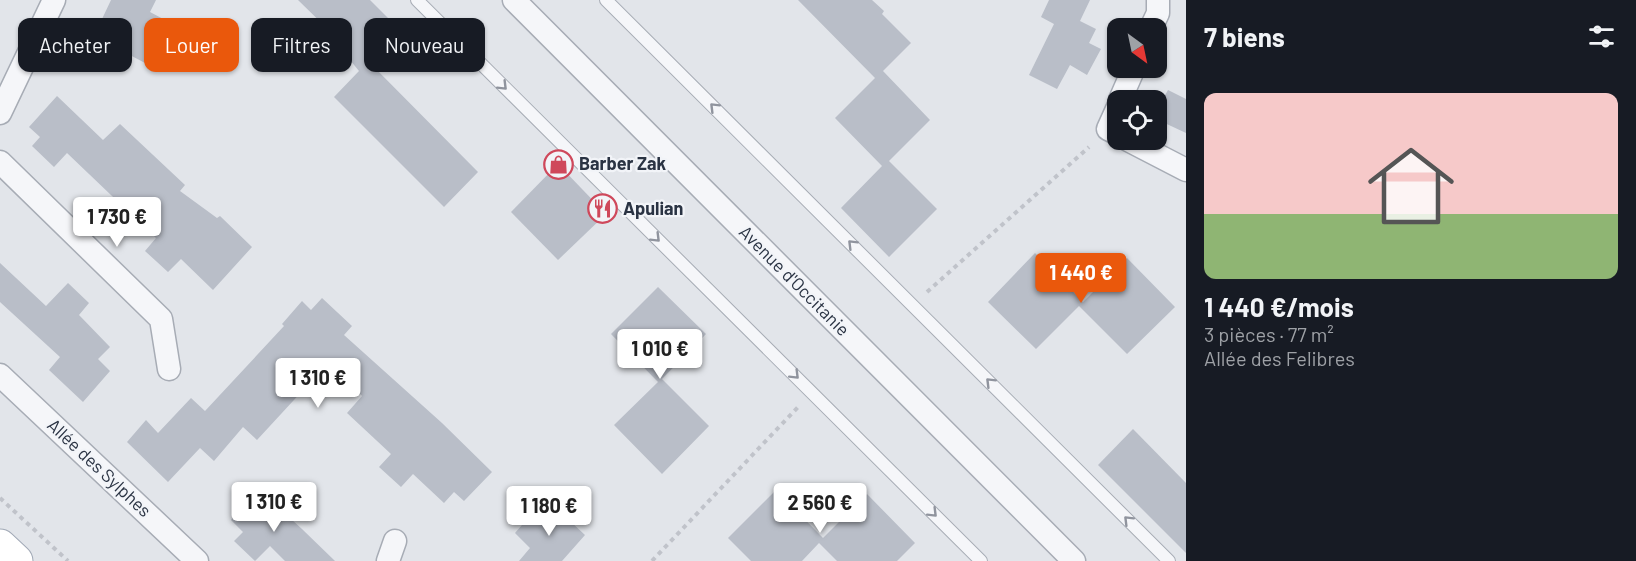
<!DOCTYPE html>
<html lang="fr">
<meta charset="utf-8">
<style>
:root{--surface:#171b24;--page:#242831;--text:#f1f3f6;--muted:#9ea1a6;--line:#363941;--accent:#ea580c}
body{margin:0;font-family:Barlow,sans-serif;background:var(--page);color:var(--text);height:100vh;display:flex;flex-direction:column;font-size:22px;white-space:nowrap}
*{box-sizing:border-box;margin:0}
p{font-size:20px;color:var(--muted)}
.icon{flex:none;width:33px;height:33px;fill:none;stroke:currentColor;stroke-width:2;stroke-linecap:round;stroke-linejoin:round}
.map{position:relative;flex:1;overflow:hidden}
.drawer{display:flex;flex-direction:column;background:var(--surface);width:450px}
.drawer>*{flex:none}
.banner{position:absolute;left:18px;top:18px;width:570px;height:54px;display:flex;gap:12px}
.needle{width:39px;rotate:147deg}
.fabs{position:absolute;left:1107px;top:18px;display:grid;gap:12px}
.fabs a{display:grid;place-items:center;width:60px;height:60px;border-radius:12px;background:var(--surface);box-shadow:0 2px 4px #0004;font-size:30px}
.price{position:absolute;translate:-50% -51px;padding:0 14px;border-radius:6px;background:#fff;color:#222;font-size:20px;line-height:39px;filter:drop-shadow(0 2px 3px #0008)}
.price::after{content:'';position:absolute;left:50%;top:36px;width:18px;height:14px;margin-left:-9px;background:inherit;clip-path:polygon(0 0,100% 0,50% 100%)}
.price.active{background:var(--accent);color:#fff}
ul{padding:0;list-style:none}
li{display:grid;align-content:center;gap:12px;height:318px;padding:0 18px}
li+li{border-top:2px solid var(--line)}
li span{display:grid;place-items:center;height:186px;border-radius:12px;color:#555}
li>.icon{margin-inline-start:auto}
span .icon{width:108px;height:108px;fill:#fffc;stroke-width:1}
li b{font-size:26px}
h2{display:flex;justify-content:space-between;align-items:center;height:72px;padding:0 18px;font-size:26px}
.chip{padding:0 21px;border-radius:12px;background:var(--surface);box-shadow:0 2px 4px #0004;font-size:21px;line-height:54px}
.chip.active{background:var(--accent);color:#fff}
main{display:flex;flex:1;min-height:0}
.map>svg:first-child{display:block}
</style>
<main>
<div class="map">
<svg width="1186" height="561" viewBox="0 0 1186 561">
<rect width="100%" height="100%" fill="#e2e5ea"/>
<!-- building -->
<g fill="#b9bec8">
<path d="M111,0H156L150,12L167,21L145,63L94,36Z"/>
<path d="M298,0H370L400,30L369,62L478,172L444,207L334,97L359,71L337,44L340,41Z"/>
<path d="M798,0H872L884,11L882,14L911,43L883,71L930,120L889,161L937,209L889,257L841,208L882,166L835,118L875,78Z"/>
<path d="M1049,0H1090L1080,21L1096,29L1089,43L1101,49L1087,75L1070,65L1057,89L1029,75L1054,24L1041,17Z"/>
<path d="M1168,90L1186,99V133L1156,119V111Z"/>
<path d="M57,96L103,140L120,124L185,185L180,191L217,218L220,216L252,247L213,290L181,259L168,272L145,251L156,238L67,153L54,167L32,146L40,137L29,127Z"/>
<path d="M558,164L606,214L558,260L511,212Z"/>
<path d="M1035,253L1083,302L1127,258L1175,307L1127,354L1079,306L1036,349L988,302Z"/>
<path d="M0,263L46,306L68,283L89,303L79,315L110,347L98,359L110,371L83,402L49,370L60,357L0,302Z"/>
<path d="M658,287L706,334L662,379L709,426L662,474L614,425L658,382L611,334Z"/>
<path d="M322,298L352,326L344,335L442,423L492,472L464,501L454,492L444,503L413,474L401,487L379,467L391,454L347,413L362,396L329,362L257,440L243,427L214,461L200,448L168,482L127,442L146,420L158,433L191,398L205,411L284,326L282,324L302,301L311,310Z"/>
<path d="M1133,429L1186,483V553L1098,465Z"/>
<path d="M259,490L302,529L335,561H285L270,546L255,561L234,541L243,532L231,520Z"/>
<path d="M776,490L823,538L867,494L915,543L897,561H837L819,543L802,561H751L728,538Z"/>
<path d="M556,508L585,535L562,561H519L530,548L515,533L535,510L545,520Z"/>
</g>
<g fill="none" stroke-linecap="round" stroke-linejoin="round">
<defs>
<g id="lane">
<path d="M417,0L981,561"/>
<path d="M606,0L1169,561"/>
</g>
<g id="street">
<path d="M514,0L1074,561"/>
<path d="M1151,28L1158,13V0"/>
<path d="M1120,100L1134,68"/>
<path d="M1118,107L1108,129L1118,134"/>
<path d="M0,113L54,0"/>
<path d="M1128,140L1186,170"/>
<path d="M0,162L161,319L169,369"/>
<path d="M0,375L197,561"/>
<path d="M388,561L395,541"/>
</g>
<path id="primary" d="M0,546L16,561"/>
</defs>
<!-- lane casing -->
<use href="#lane" stroke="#a7acb5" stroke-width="14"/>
<!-- street casing -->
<use href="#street" stroke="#a7acb5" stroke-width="25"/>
<!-- primary casing -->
<use href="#primary" stroke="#a1a9b6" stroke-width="35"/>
<!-- path -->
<g stroke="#c0c3ca" stroke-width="4" stroke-dasharray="4.5 4.5" stroke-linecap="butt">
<path d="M927,292L1089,147"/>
<path d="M0,498L68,561"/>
<path d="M652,561L798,407"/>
</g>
<!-- lane -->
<use href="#lane" stroke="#f5f6f9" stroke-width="12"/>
<!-- street -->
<use href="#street" stroke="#f5f6f9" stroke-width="22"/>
<!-- primary -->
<use href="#primary" stroke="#fff" stroke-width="33"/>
</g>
<!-- one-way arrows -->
<defs><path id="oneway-chevron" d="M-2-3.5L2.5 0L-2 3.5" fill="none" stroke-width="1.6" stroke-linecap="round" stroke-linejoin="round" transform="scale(1.5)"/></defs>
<g stroke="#90949e">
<use href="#oneway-chevron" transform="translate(503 86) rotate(45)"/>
<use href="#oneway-chevron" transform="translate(714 107) rotate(-135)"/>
<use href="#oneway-chevron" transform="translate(656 238) rotate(45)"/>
<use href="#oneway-chevron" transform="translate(852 244) rotate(-135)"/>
<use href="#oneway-chevron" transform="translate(795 375) rotate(45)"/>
<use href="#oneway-chevron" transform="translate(990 382) rotate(-135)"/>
<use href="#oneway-chevron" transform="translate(933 513) rotate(45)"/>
<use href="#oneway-chevron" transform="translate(1128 520) rotate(-135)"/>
</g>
<!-- icons -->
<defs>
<symbol id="shop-ring" viewBox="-11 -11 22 22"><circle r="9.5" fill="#f2f4f8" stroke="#cf485b" stroke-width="1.5"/><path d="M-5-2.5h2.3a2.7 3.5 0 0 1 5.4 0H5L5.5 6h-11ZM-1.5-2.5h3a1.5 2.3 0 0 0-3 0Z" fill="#cf485b"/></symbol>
<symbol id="restaurant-ring" viewBox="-11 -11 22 22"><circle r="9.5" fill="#f2f4f8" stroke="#cf485b" stroke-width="1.5"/><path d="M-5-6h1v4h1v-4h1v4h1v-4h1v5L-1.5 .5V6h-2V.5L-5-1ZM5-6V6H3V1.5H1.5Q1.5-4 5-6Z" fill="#cf485b"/></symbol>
</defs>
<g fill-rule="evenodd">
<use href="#shop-ring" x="542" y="148" width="33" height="33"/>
<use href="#restaurant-ring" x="586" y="192" width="33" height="33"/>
</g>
<g text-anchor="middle" stroke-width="4.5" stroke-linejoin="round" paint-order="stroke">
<!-- poi labels -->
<g font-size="18" font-weight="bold" fill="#2a3343" stroke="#f2f4f8" text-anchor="start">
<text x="579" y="170">Barber Zak</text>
<text x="623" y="215">Apulian</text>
</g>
<!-- street labels -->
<g font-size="18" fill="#2a3343" stroke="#f2f4f8">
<text transform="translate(794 281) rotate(45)" y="6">Avenue d'Occitanie</text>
<text transform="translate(99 468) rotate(43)" y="6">Allée des Sylphes</text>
</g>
</g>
</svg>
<div class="fabs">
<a><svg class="needle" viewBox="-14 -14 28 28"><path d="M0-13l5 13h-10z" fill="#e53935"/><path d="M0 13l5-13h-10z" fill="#9ea1a6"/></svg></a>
<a><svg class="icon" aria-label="locate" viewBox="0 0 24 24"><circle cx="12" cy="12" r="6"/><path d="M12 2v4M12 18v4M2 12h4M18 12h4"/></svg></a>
</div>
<b class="price" style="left:117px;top:248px">1 730 €</b>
<b class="price active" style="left:1081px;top:304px">1 440 €</b>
<b class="price" style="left:660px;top:380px">1 010 €</b>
<b class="price" style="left:318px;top:409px">1 310 €</b>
<b class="price" style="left:274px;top:533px">1 310 €</b>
<b class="price" style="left:820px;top:534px">2 560 €</b>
<b class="price" style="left:549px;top:537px">1 180 €</b>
<div class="banner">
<a class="chip">Acheter</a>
<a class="chip active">Louer</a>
<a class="chip">Filtres</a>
<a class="chip">Nouveau</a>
</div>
</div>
<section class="drawer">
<h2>7 biens<svg class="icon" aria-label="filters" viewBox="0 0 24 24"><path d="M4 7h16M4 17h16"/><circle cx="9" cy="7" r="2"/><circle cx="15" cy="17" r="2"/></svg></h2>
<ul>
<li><span style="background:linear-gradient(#f6c9c9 65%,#8fb573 0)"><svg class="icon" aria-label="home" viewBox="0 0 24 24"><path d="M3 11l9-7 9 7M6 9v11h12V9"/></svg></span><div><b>1 440 €/mois</b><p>3 pièces · 77 m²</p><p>Allée des Felibres</p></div></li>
</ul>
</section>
</main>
